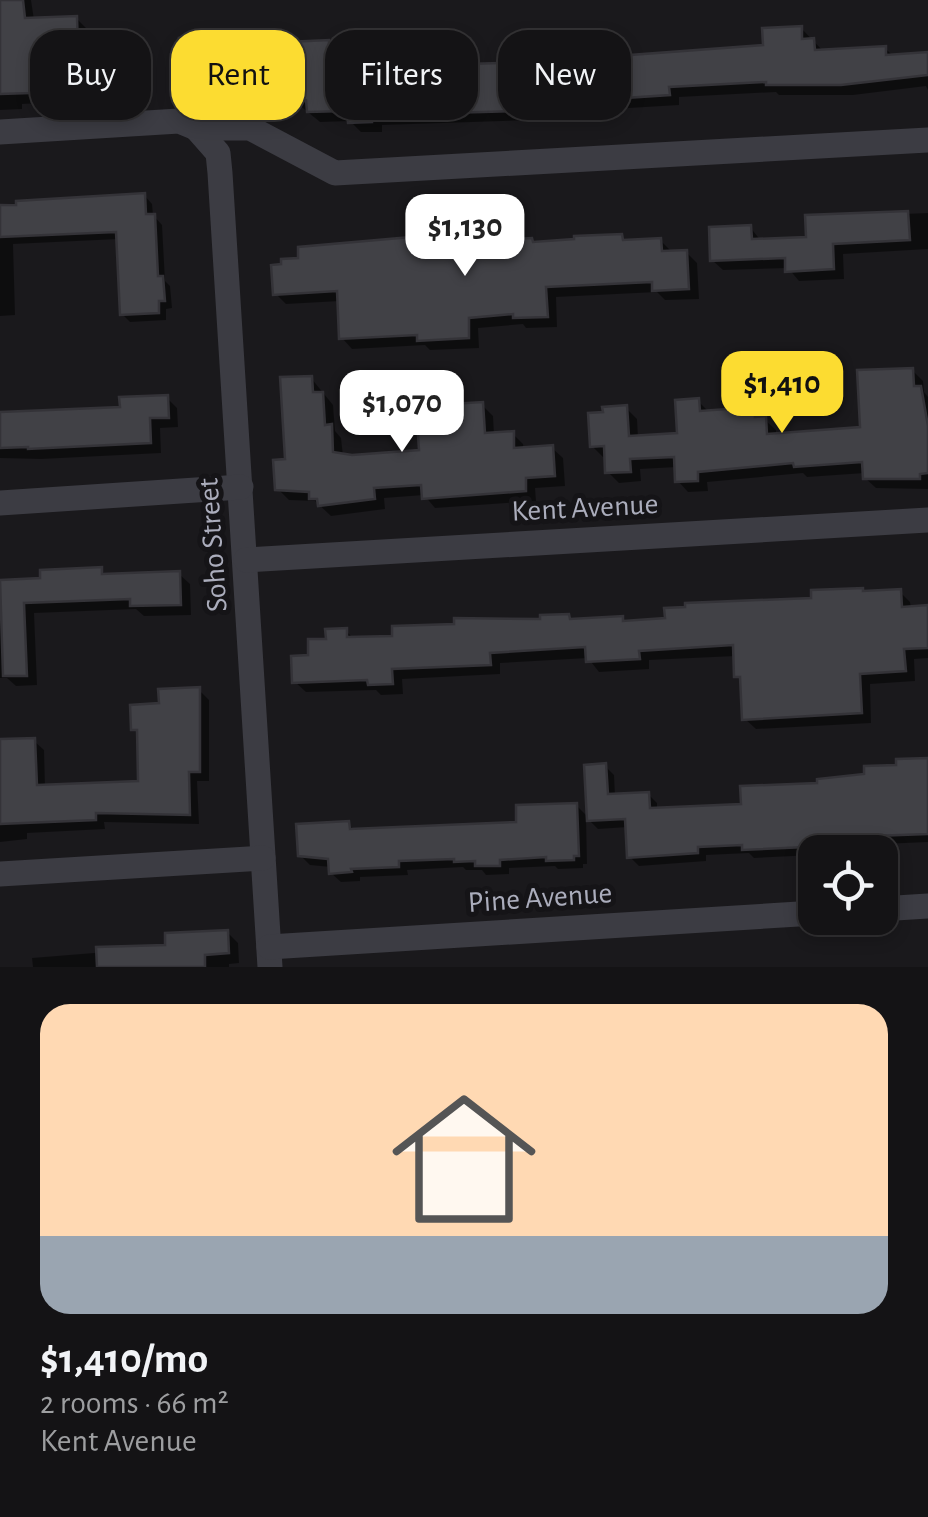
<!DOCTYPE html>
<meta charset="utf-8">
<style>
:root{--surface:#141315;--page:#1d1c1e;--text:#f1f3f6;--muted:#9d9ea0;--line:#333234;--accent:#fcdc31}
body{margin:0;font-family:"Alegreya Sans",sans-serif;background:var(--page);color:var(--text);height:100vh;display:flex;flex-direction:column;font-size:38px;white-space:nowrap}
*{box-sizing:border-box;margin:0}
p{font-size:32px;color:var(--muted)}
.icon{flex:none;width:55px;height:55px;fill:none;stroke:currentColor;stroke-width:2;stroke-linecap:round;stroke-linejoin:round}
.map{position:relative;height:967px;overflow:hidden}
.side{display:flex;flex-direction:column;background:var(--surface);flex:1}
.side>*{flex:none}
.top-card{position:absolute;left:30px;top:30px;width:870px;height:90px;display:flex;gap:20px}
.controls{position:absolute;left:798px;top:835px;display:grid;gap:20px}
.controls a{display:grid;place-items:center;width:100px;height:100px;border-radius:20px;background:var(--surface);box-shadow:0 5px 15px #0003,0 0 0 2px var(--line);font-size:50px}
.price{position:absolute;translate:-50% -85px;padding:0 22px;border-radius:20px;background:#fff;color:#222;font-size:32px;line-height:65px;filter:drop-shadow(0 2px 5px #0008)}
.price::after{content:'';position:absolute;left:50%;top:60px;width:30px;height:22px;margin-left:-15px;background:inherit;clip-path:polygon(0 0,100% 0,50% 100%)}
.price.current{background:var(--accent);color:#111}
ul{padding:0;list-style:none}
li{display:grid;align-content:center;gap:20px;height:530px;padding:0 40px}
li+li{border-top:2px solid var(--line)}
li span{display:grid;place-items:center;height:310px;border-radius:30px;color:#555}
li>.icon{margin-inline-start:auto}
span .icon{width:180px;height:180px;fill:#fffc;stroke-width:1}
li b{font-size:42px}
.tag{padding:0 35px;border-radius:30px;background:var(--surface);box-shadow:0 5px 15px #0003,0 0 0 2px var(--line);font-size:35px;line-height:90px}
.tag.current{background:var(--accent);color:#111}
.map>svg:first-child{display:block}
</style>
<div class="map">
<svg width="928" height="967" viewBox="0 0 928 967">
<rect width="100%" height="100%" fill="#1a191c"/>
<!-- shadow -->
<g fill="#0007">
<path d="M0,0H31L34,20L76,18L87,29L88,52L102,51L113,62L114,87L39,94L40,103L22,104V109L0,110Z"/>
<path d="M801,28L824,52L885,48L894,57L928,54V90L926,86L853,95H779L776,92L679,97V105L529,114V120L382,125V132H361L350,121L320,122L292,99H279L268,89L289,59L328,42L340,54L380,52L391,63V81L542,65L560,34L571,45L573,73L621,70L766,47Z"/>
<path d="M225,38L235,49L237,83L194,85L184,75Z"/>
<path d="M144,195L152,204L153,215L162,225L165,281L170,286L172,308L166,309V320L130,322L122,314L119,239L13,244L15,315L0,316V204Z"/>
<path d="M928,213V249L843,254L844,279L799,281L788,268L723,270L712,260L750,227L761,241L809,239L808,218Z"/>
<path d="M621,236L627,242L660,240L671,251L686,252L697,263L699,299L665,300L657,292L556,297L557,327L526,328L523,324L478,328L479,348L430,350L425,345L352,349L342,338L340,301L286,304L276,294L470,238L476,244H535Z"/>
<path d="M912,370L923,381L924,392L928,397V489L876,488L865,478V473L807,477L803,473L707,482L708,491L688,492L678,481L677,467L640,469L641,481L619,483L608,472L607,457H603L592,446L626,408L637,419L638,438L679,436L698,401L710,413L754,410L776,430V435L863,430Z"/>
<path d="M311,378L333,405L335,431L341,438L343,456L421,453L482,405L493,416L494,435L513,434L523,444L524,450L552,448L563,458L565,486L535,488L536,501L435,508L424,495L384,498L385,509L331,516L315,501L289,500L278,489Z"/>
<path d="M167,398L177,408L178,427L160,428L161,453L41,459L0,458V414L122,409Z"/>
<path d="M101,570L107,576L179,574L190,584L191,615L144,616L136,609L34,613L37,685L16,686L7,678H0V583L43,581Z"/>
<path d="M900,592L910,602L911,609L928,608V658L914,659L915,681L870,684L871,723L756,729L745,719L743,682L737,676L736,656L649,660V669L599,672L588,658L500,663V674L402,679L403,694L381,695L376,690L306,692L295,682L311,658L346,631L354,639L395,638L568,616L573,621L622,618L627,623Z"/>
<path d="M199,690L209,700V781H197L199,824L104,822L105,829L27,833V839L0,842V742L34,741L44,750L45,787L141,784L140,735L134,729L161,706Z"/>
<path d="M928,760V842L882,844V852H815V855L754,858L749,853L706,855V861L639,866L630,857L628,827L598,829L586,817L587,864H583V868L558,869L555,866L509,868V874L486,875L482,870H466L463,867L407,870L408,875L360,877V881L341,882L331,873V867L310,865L300,855L348,824L356,831L519,824L576,805L589,818L605,766L614,775L615,796L648,794L657,803V810L743,806Z"/>
<path d="M227,932L238,943L239,963L229,964V967H33L32,958L168,947Z"/>
</g>
<!-- building -->
<g fill="#414146" stroke="#343338" stroke-width="2.5">
<path d="M0,0H23L25,18L77,16L78,50L103,49L105,78L30,84V93L0,94Z"/>
<path d="M802,26V39L814,38L815,50L886,46V55L928,52V75L841,85H766V82L669,87L670,95L519,105L520,111L372,115V122L348,123L347,111L307,112L306,100L290,101V88L265,90L264,58L286,57V42L329,40V53L381,50L382,79L429,77L428,65L539,62L538,33L561,32L564,71L618,68L617,56L763,45L762,28Z"/>
<path d="M226,35L228,73L181,76L179,38Z"/>
<path d="M145,193L146,214H155L158,276H163L165,301H159V313L120,315L116,232L0,237V205H16V201Z"/>
<path d="M908,211L910,240L833,244L834,269L785,272V258L710,261L709,227L751,225L752,239L806,237L805,215Z"/>
<path d="M622,234L623,240L661,238L662,251L687,250L689,289L652,291V282L546,287L548,317L513,318V314L469,318V338L417,341V335L339,339L337,291L273,295L271,265L281,264V259L298,258V247L411,237L471,235V241L532,238L533,242L574,239V236Z"/>
<path d="M913,368L914,386H921L928,426V473L920,474V479H863L862,462L794,467L793,463L698,472V481L675,482L674,457L630,459L631,472L605,473L604,446L590,447L588,413L603,412L602,407L627,405L629,436L677,433L675,400L699,398L700,411L755,407V417L766,416L767,434L860,427L857,370Z"/>
<path d="M312,376L313,392H323L325,425L332,424L333,452L352,455L419,450L416,406L483,402L485,433L514,431V448L553,445L555,476L526,478V491L422,499L421,485L374,488L375,499L318,506L317,499H309V492L275,490L273,460L285,459L280,377Z"/>
<path d="M168,395L169,418H150L151,443L28,449V447L0,448V412L120,407L119,397Z"/>
<path d="M102,567V574L180,571L181,605L130,606V599L24,603L27,676H3L0,580L40,578V570Z"/>
<path d="M863,588V591L901,589L902,607L928,605V648L904,649L906,671L860,674L862,713L742,720L740,677H734L733,645L639,651L640,659L586,662L585,647L490,653L491,665L392,669L393,684L368,685L367,680L292,683L291,656L308,655V639H326L325,629L347,628V637L392,636V626L454,624V618L540,619V615L569,614L570,619L623,616V621L665,618L664,608L685,607V603L811,598V590Z"/>
<path d="M200,687V772H189L190,815L96,813V820L0,824V739L35,738L37,785L138,781L137,730H131L130,705L159,703L158,689Z"/>
<path d="M928,758V834L874,836V844L742,850V845L698,847V853L627,858L625,819L587,821L584,765L606,763L608,794L649,792L650,808L741,804L740,786L817,783V779L864,774V766L896,765V759Z"/>
<path d="M577,803L579,856H574V860L546,861V857L500,860V866H475V861L454,862V859L399,861V867L351,869L352,872L329,874L328,859L298,856L296,824L349,821L350,829L516,822V805Z"/>
<path d="M228,930L229,953L205,955V967H97L96,947L165,945V933Z"/>
</g>
<g fill="none" stroke-linecap="round" stroke-linejoin="round">
<!-- street -->
<g stroke="#3c3c43" stroke-width="25">
<path d="M196,128L218,153L220,173L270,967"/>
<path d="M0,132L179,121L196,128H250L335,173L928,140"/>
<path d="M0,503L241,487"/>
<path d="M246,560L928,520"/>
<path d="M0,874L263,858"/>
<path d="M880,909L928,906"/>
<path d="M269,947L815,913"/>
</g>
</g>
<g text-anchor="middle" stroke-width="10" stroke-linejoin="round" paint-order="stroke">
<!-- street labels -->
<g font-size="30" fill="#abadbc" stroke="#151417">
<text transform="translate(585 507) rotate(-3)" y="10">Kent Avenue</text>
<text transform="translate(212 545) rotate(-94)" y="10">Soho Street</text>
<text transform="translate(540 897) rotate(-4)" y="10">Pine Avenue</text>
</g>
</g>
</svg>
<div class="controls">
<a><svg class="icon" aria-label="locate" viewBox="0 0 24 24"><circle cx="12" cy="12" r="6"/><path d="M12 2v4M12 18v4M2 12h4M18 12h4"/></svg></a>
</div>
<b class="price" style="left:465px;top:279px">$1,130</b>
<b class="price current" style="left:782px;top:436px">$1,410</b>
<b class="price" style="left:402px;top:455px">$1,070</b>
<div class="top-card">
<a class="tag">Buy</a>
<a class="tag current">Rent</a>
<a class="tag">Filters</a>
<a class="tag">New</a>
</div>
</div>
<section class="side">
<ul>
<li><span style="background:linear-gradient(#ffd9b3 75%,#9aa5b1 0)"><svg class="icon" aria-label="home" viewBox="0 0 24 24"><path d="M3 11l9-7 9 7M6 9v11h12V9"/></svg></span><div><b>$1,410/mo</b><p>2 rooms · 66 m²</p><p>Kent Avenue</p></div></li>
</ul>
</section>
